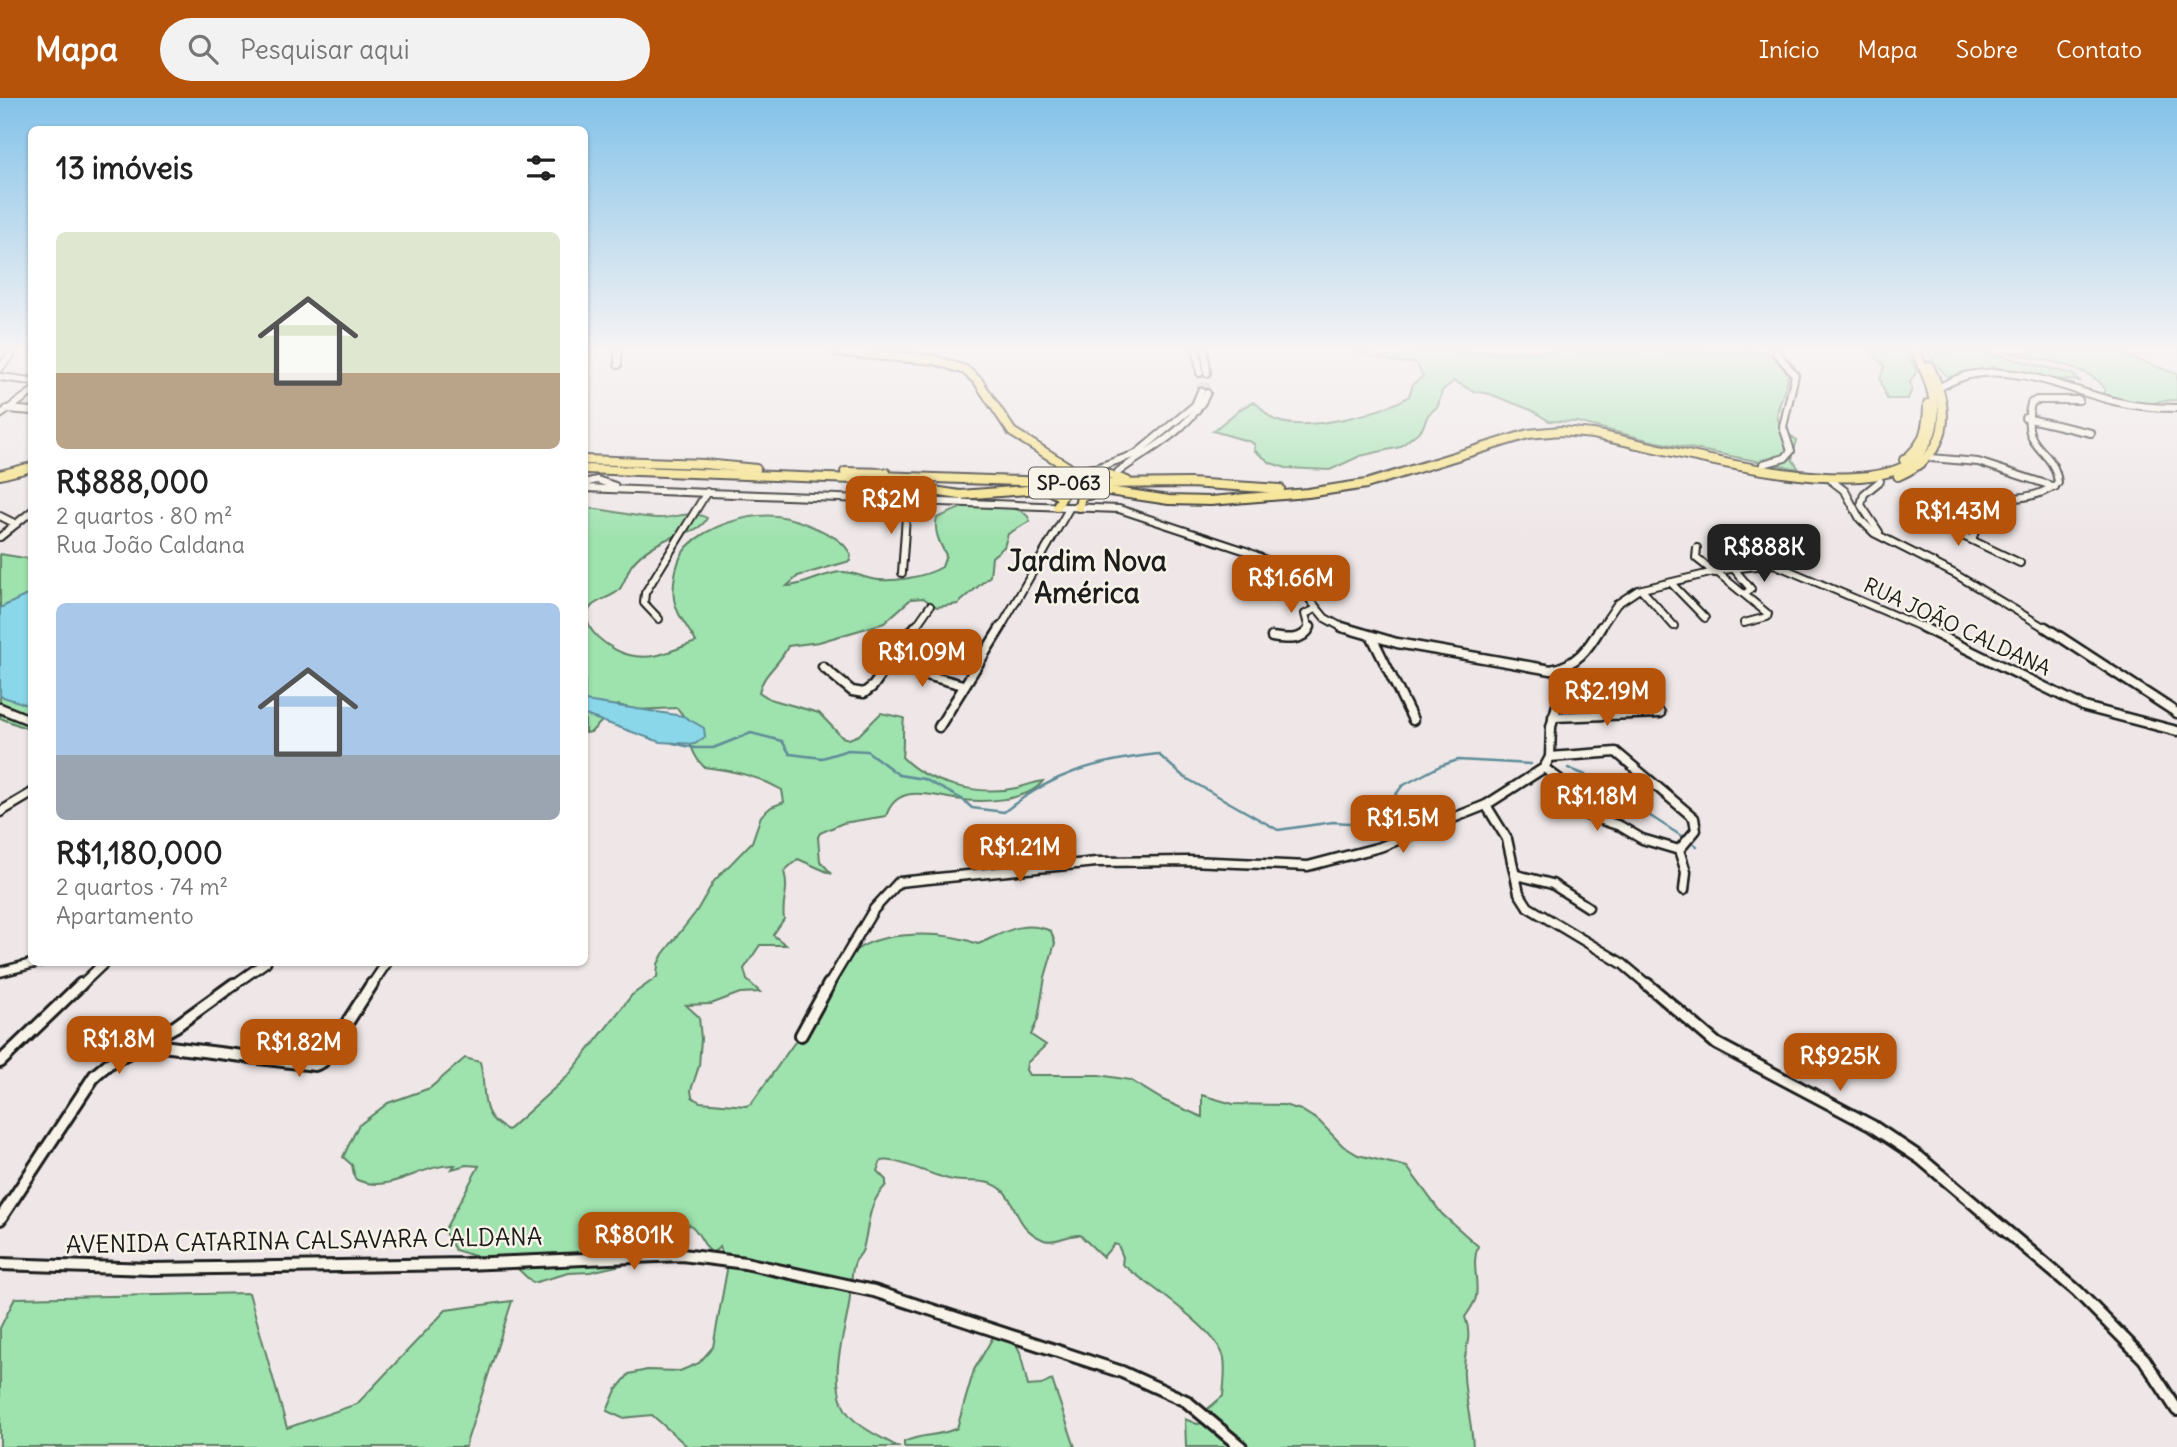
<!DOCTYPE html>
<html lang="pt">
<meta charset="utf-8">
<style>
:root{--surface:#fff;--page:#f2f2f2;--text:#222;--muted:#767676;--accent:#b45309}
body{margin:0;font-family:Delius,sans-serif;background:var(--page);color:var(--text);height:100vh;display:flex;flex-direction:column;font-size:26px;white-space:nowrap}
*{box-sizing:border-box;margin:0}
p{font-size:23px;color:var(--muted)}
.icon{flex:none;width:38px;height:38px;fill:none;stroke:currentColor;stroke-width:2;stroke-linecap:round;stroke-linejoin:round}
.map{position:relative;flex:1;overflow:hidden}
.details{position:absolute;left:28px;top:28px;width:560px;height:840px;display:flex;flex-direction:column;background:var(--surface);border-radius:10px;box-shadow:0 2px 5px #0004}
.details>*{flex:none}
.price{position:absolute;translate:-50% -60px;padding:0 16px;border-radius:14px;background:var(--accent);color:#fff;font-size:23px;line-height:46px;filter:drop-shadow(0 2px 4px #0008)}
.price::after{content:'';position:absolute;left:50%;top:42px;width:21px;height:16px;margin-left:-10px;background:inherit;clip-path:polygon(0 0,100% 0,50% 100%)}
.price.selected{background:#222;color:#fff}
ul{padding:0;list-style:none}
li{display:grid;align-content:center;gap:14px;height:371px;padding:0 28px}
li span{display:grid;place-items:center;height:217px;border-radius:10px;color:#555}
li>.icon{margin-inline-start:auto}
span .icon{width:126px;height:126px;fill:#fffc;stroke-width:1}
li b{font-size:30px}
h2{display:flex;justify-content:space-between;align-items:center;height:84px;padding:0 28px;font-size:30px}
header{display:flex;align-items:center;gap:42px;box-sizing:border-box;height:98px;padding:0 35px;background:var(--accent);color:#fff}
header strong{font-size:33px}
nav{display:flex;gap:38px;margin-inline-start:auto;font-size:24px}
.search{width:490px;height:63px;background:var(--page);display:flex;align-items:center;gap:18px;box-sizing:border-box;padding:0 24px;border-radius:38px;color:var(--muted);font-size:26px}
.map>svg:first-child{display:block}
</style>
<header>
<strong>Mapa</strong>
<div class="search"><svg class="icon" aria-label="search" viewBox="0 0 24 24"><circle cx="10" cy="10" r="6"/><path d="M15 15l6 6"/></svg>Pesquisar aqui</div>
<nav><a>Início</a><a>Mapa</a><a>Sobre</a><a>Contato</a></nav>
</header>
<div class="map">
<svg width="2177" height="1349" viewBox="0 0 2177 1349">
<rect width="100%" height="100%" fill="#efe7e7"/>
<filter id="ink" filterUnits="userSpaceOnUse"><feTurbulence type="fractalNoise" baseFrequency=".0143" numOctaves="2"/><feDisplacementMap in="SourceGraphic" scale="14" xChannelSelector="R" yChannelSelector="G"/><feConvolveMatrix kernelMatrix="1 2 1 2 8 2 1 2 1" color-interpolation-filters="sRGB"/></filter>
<g filter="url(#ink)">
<!-- green -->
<g fill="#9ee2ae" stroke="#5d7f65" stroke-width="2">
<path d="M1356,254H1768L1788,275C1787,303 1760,320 1797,342L1792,361L1799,371L1652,343L1577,324L1549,323L1531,312L1490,296L1473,293L1454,283L1442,293L1438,308L1428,317L1422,331L1400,349L1360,358L1330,372L1286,370L1271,365L1254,352L1255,347L1251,344L1213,333L1240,311L1253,304C1263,308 1266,320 1278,323C1307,333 1383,316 1409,298L1413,286L1423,278L1416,265L1394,264Z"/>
<path d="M1870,254H1906L1917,273L1910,284L1912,291L1908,301H1887L1880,281L1885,268Z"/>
<path d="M1927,254H1987L2072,276L2080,283L2052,281L1992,269L1995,272L1947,279Z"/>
<path d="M2006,254H2116L2177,276V302L2160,303L2149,308L2102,297L2105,292C2093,267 2032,260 2006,254Z"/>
<path d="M963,409C980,410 1024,403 1030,423L1008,436L1004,449L992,459L990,478L958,506L937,509L923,500L911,501L884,525L819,544L788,548C780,567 763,575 759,594L770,601L819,615L842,639L849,641L859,637L881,615L904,620C902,633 904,645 902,659C927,686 981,698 1016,690C1025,688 1035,684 1043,683C1027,704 980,705 955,701C929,697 897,685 886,718L843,725L820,735L818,739L820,763L832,776L798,761L784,773C790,796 781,801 784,821L773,837L786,847H760L744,871L747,882L760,894L740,895L711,906L686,907L699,919L701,941L699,968L691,992L692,999L700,1004L746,1008L751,1006L797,941L851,856C879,831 945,833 978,846C1004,835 1022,821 1051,833L1055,845L1045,879L1038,921L1031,937L1046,947L1027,965L1026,972L1029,977H1099L1130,982L1163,1002L1202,1019V997L1233,1006L1284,1007L1301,1012L1319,1023L1343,1048L1358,1057L1407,1069L1442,1116L1478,1148C1471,1166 1479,1182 1476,1199C1475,1205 1469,1213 1465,1219C1474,1242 1462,1254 1464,1278C1465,1302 1472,1325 1473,1349H1186L1185,1321L1197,1326L1205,1325L1204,1314L1223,1298C1224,1285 1226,1272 1224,1260C1218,1232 1147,1186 1122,1166L1123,1159L1118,1147L1114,1146L1103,1159L1080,1137C1068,1136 1055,1146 1044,1142C1013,1129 1018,1104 1000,1090C987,1080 967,1085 953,1082C934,1079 896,1059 881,1063L877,1073L886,1082V1087C867,1107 870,1125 863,1151C862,1156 857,1159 855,1164C850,1176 851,1194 849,1207C844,1240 830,1272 843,1307C851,1327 881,1339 898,1349H688L652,1317L622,1320L607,1313L616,1292L629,1276L647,1272L680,1273L699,1265L713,1249L727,1172L720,1149L712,1155C702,1147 700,1133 689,1126L669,1148L626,1166L590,1174L569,1175L533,1185L518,1171L455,1152L444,1133L479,1068L466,1067L452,1071L455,1067C419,1066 390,1098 355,1081L352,1067L343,1059L358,1028L388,1005L430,990L465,960L480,964C488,993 476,1018 508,1032L568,978L632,897L657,879L658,866L663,856L696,814L714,783L752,744L761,718L771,709L784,704L782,692C756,677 733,673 704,669C683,648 693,625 677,610L638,612L618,607L591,634L585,635V410C609,411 633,419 657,420C674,421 691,411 707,420C700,435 679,435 665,442C653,448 639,456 631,468C627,475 624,486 619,492C611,500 598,501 591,509C575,530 613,553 629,557C654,563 672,552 696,544C689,530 676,517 674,501C672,486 676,461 687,449C707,428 748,415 777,418C791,420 805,425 818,431C832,438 843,442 851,457L850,463L798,478L787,488C806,487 822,476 840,474C853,473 861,479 872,481C891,485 925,479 942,469L946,457C940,446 933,432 937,420Z"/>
<path d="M0,456L31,461V632L0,620Z"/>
<path d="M249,1195L287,1330L357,1306L446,1212L512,1203L465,1349H0V1230L15,1200Z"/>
<path d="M996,1234H1010L1020,1254L1028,1288L1041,1287L1052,1282L1075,1349H904V1344C922,1335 940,1339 957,1330L974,1272Z"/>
</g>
<!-- water -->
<g fill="#8bd7ea" stroke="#5f8c98" stroke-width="2">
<path d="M31,495V608L0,598V510Z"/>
<path d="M585,603L683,618L704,630L705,639L695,646L660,644L585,617Z"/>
</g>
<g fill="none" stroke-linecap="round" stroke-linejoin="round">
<!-- stream -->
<g stroke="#5f8c98" stroke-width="2.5">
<path d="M673,645L695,650H713L751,635L782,643L790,656L822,660L848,652L867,653L899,677L924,681L962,701L972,710L1004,714C1052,675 1097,663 1158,656L1184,679L1278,732L1333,724L1349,725L1382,716L1402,688L1440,668L1458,662L1531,666"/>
<path d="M1568,670L1608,686L1644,714L1697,748"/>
</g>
<!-- minor-tunnel -->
<g stroke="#c5bebe" stroke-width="6" stroke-dasharray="6 3.5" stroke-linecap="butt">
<path d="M1200,275L1201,293"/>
<path d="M1207,275V295"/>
</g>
<defs>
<g id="minor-far2">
<path d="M618,254V267"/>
<path d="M1197,254L1200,275"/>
<path d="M1205,254L1207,275"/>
<path d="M0,270L13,254"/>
<path d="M0,279L32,283"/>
<path d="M1939,289C1949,285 1959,279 1969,277C2020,266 2069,293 2118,304C2138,309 2157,310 2177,310"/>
<path d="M7,311L32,313"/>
<path d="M0,317L32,294"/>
<path d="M2025,320L2091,335"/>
<path d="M1931,360L1978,364L2055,389"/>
<path d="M1763,366L1785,360L1791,353L1783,329L1795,277L1776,254"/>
<path d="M1093,371L1136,356L1195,307L1201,293"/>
<path d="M1116,380L1118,374C1149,351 1190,332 1207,295"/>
<path d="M1832,383L1845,393L1860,421L1874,435L1955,476L2047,531"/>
<path d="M584,390L1119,411L1246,453L1275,466L1292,480L1325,520L1345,531"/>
<path d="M585,390L588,384L597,382L615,388"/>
<path d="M1908,412L2020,465"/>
<path d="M0,418L16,426"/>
<path d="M1879,434L1861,407L1864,396L1880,383"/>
<path d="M0,439L32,413"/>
<path d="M1972,441C1998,380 2020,414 2058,385C2054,347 2019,355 2031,305L2037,302H2079"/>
<path d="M1697,450L1696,460L1715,475"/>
<path d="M1734,471L1751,491L1745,496"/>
<path d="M902,475L907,404"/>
<path d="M1718,475L1768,516L1767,519L1744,525"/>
<path d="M1671,485L1705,520"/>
<path d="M1642,492L1674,528"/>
<path d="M659,521L644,505L645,495L707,394"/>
<path d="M914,531L930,508"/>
<path d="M1000,531L1070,409"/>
<path d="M1309,531L1305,516L1316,511"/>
<path d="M1600,531L1617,506L1638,492L1723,472L1774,466L1926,531"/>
</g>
<g id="minor-far1">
<path d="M1342,529L1397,545L1551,572C1577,567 1588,551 1601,529"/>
<path d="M1922,529L2085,609L2177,633"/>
<path d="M2045,529L2177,615"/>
<path d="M1272,539C1286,541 1303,544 1310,529"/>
<path d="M1372,539L1413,622"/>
<path d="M889,567L963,587"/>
<path d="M823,569L852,593L864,595L873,588L915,529"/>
<path d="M0,610L32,623"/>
<path d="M1553,619L1660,615"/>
<path d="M939,629L1001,529"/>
<path d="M1550,659L1616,654L1694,720L1696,732L1679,752L1686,774L1684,792"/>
<path d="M1544,670L1559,681L1581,715L1620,728L1642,741L1679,752"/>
<path d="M1486,707L1507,741L1519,795L1528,809L1623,866L1649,888"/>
<path d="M0,714L32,695"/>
<path d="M1517,777L1552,786L1588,809"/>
<path d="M0,874L39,864"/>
<path d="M80,888L105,864"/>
<path d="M232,888L266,864"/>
<path d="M371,888L387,864"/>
<path d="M828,888L874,811L899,784L1096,764L1189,763L1308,768L1380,749L1486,707L1544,670L1550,659L1551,629L1560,596L1558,572"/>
</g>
<g id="minor">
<path d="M1647,886L1717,946L1872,1028L1920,1060L2077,1193L2144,1261L2177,1312"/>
<path d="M801,937L829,886"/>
<path d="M146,946L315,967L322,964L372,886"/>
<path d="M0,964L81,886"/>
<path d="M0,1121L95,977L108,966L176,928L234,886"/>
<path d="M0,1166L150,1171L465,1166L682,1157L745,1165L874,1193L1122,1274L1186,1303L1241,1349"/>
</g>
<g id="major">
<path d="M838,254L935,262L965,272L978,283L1012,334L1068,369L1069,377"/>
<path d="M584,362L705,366L756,371"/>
<path d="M1904,362C1924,348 1928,330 1928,306"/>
<path d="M584,371L854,381L960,397L1053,390L1109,393L1169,402L1210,403L1308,395L1366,386L1528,336L1561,333L1593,336C1668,351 1834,400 1901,370C1917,363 1925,350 1931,335C1940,307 1929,278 1915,254"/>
<path d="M845,374L886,375"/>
<path d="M0,377L32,369"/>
<path d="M879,378L1050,384"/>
<path d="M1898,378C1950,356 1952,314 1929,268"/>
<path d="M1044,380L1093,371L1127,383"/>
<path d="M1100,386L1190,385L1280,391"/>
<path d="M1052,394L1062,399L1057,408"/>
<path d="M1079,409L1081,398L1093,396"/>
</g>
</defs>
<!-- minor-far2 casing -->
<use href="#minor-far2" stroke="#1c1c1c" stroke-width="10"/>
<!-- minor-far1 casing -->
<use href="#minor-far1" stroke="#1c1c1c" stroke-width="13"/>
<!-- minor casing -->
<use href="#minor" stroke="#1c1c1c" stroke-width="16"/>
<!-- major casing -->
<use href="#major" stroke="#1c1c1c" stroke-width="12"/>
<!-- minor-far2 -->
<use href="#minor-far2" stroke="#f7f3e8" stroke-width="6"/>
<!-- minor-far1 -->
<use href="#minor-far1" stroke="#f7f3e8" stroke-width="8"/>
<!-- minor -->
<use href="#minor" stroke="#f7f3e8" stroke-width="10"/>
<!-- major -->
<use href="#major" stroke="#f6e281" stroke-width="8"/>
</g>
</g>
<!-- sky -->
<linearGradient id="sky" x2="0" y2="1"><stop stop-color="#83c2e9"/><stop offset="0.57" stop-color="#f8f4f4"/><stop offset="1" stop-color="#f8f4f4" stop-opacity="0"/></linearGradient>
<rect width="2177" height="442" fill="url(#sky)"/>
<g text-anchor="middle" stroke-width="5" stroke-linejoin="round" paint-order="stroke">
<!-- shield labels -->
<rect fill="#f7f3e8" stroke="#5e5c59" stroke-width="2" x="1029" y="369.5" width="80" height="31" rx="5"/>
<g font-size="19" font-weight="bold" fill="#1c1c1c">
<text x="1069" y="392">SP-063</text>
</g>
<!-- street labels -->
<g font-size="21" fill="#1c1c1c" stroke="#f7f3e8">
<text transform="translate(1957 529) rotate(25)" y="7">RUA JOÃO CALDANA</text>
</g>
<!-- near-street labels -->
<g font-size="24" fill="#1c1c1c" stroke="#f7f3e8">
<text transform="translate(304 1143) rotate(-1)" y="8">AVENIDA CATARINA CALSAVARA CALDANA</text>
</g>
<!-- district labels -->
<g font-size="28" font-weight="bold" fill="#1c1c1c" stroke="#f7f3e8">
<text x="1087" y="473">Jardim Nova<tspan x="1087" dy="32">América</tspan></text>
</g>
</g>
</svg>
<b class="price" style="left:891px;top:438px">R$2M</b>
<b class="price" style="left:1958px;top:450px">R$1.43M</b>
<b class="price selected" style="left:1764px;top:486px">R$888K</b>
<b class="price" style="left:1291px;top:517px">R$1.66M</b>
<b class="price" style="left:922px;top:591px">R$1.09M</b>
<b class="price" style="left:1607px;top:630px">R$2.19M</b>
<b class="price" style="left:1597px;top:735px">R$1.18M</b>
<b class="price" style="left:1403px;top:757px">R$1.5M</b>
<b class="price" style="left:1020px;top:786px">R$1.21M</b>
<b class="price" style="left:119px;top:978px">R$1.8M</b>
<b class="price" style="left:299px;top:981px">R$1.82M</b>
<b class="price" style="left:1840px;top:995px">R$925K</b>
<b class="price" style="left:634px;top:1174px">R$801K</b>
<section class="details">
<h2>13 imóveis<svg class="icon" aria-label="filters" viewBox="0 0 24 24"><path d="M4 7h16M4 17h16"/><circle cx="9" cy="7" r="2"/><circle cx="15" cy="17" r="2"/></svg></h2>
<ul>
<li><span style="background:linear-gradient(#dfe7d0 65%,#b9a48a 0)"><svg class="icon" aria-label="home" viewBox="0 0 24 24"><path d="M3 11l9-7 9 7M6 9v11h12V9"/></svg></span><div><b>R$888,000</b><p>2 quartos · 80 m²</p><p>Rua João Caldana</p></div></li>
<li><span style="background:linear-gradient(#a9c7e8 70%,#9aa5b1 0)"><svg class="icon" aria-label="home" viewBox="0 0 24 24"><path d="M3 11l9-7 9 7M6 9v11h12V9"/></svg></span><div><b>R$1,180,000</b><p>2 quartos · 74 m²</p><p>Apartamento</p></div></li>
</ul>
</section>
</div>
